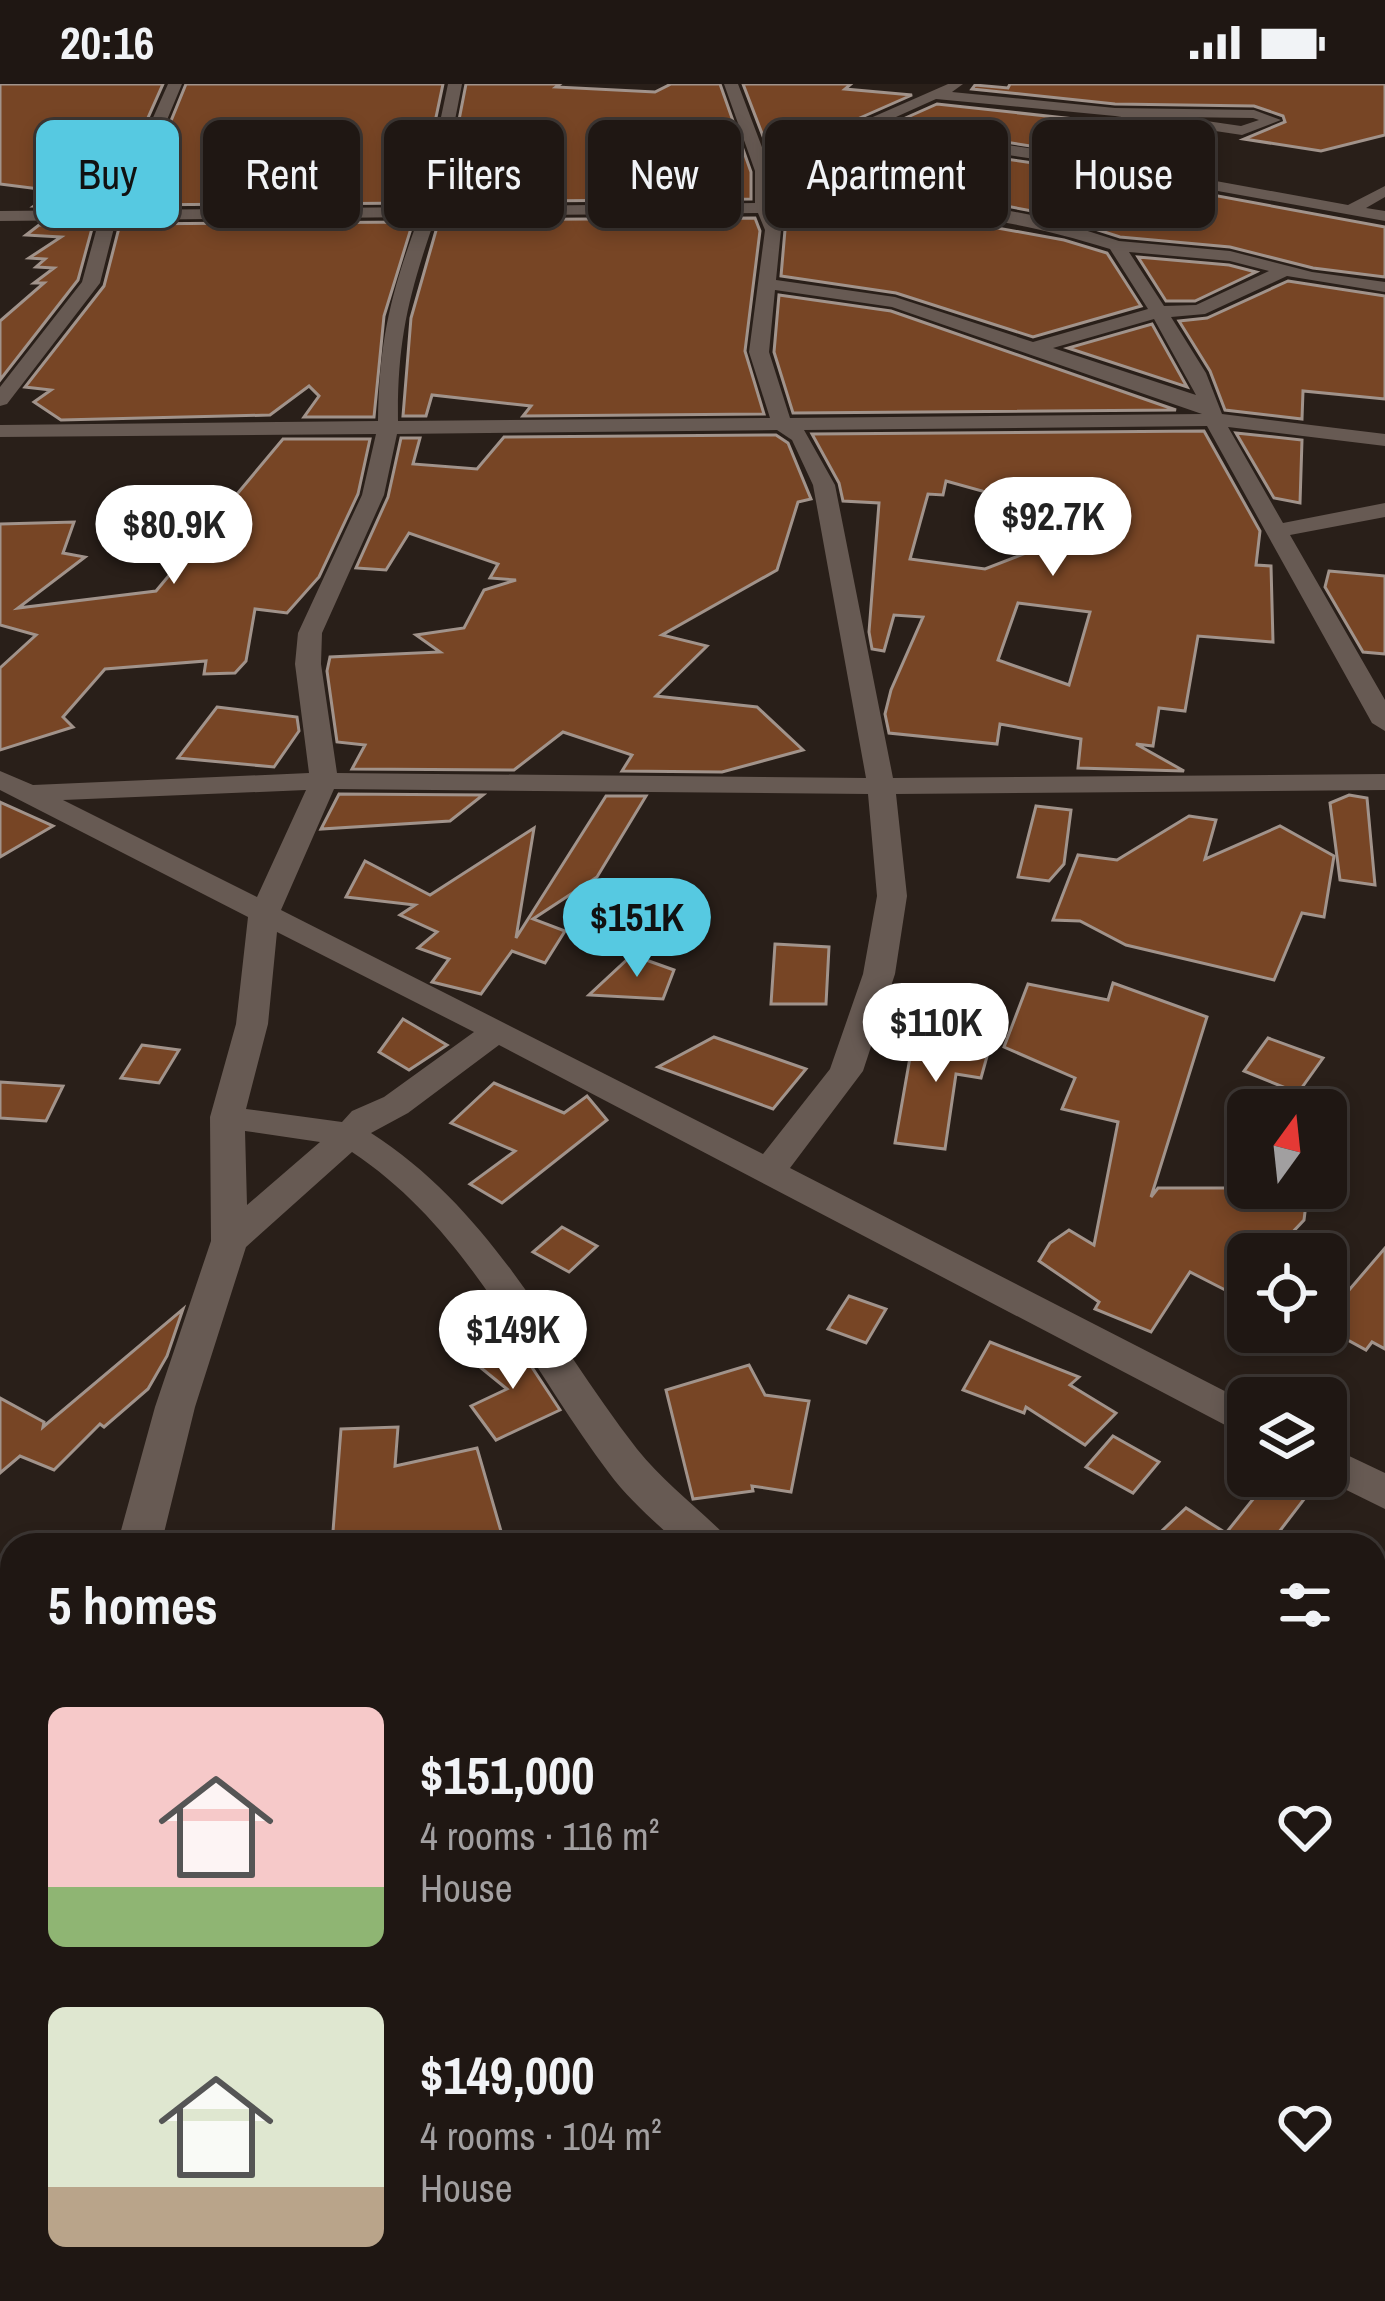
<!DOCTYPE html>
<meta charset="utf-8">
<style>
:root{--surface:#1f1713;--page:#2c2421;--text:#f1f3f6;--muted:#a19fa0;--line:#3c3633;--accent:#56c9e1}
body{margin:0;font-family:"Archivo Narrow",sans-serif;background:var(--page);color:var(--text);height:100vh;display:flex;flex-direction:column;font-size:45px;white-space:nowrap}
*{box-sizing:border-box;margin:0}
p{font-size:39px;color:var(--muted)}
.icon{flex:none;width:66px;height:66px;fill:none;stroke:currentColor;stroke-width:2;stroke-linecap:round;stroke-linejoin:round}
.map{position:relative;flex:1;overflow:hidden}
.side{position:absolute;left:0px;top:1449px;width:1386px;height:768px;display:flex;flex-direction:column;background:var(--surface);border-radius:36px 36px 0 0;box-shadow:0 6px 18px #0003,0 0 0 3px var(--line)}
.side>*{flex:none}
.top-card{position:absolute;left:36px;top:36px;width:1314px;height:108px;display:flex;gap:24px}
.needle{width:78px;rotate:15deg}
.controls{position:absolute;left:1227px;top:1005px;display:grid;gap:24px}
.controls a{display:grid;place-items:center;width:120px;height:120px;border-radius:18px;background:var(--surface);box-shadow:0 6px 18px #0003,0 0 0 3px var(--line);font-size:60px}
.price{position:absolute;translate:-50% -102px;padding:0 27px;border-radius:42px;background:#fff;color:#222;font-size:39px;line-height:78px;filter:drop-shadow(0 3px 6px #0008)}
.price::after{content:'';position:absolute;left:50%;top:72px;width:36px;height:27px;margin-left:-18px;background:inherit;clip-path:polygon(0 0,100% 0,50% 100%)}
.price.selected{background:var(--accent);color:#111}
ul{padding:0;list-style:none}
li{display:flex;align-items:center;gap:36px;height:300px;padding:0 48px}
li span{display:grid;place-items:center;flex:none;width:336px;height:240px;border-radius:18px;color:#555}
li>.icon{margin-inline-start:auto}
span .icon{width:144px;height:144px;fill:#fffc;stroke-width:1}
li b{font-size:51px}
h2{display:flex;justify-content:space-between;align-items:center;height:144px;padding:0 48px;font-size:51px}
.chip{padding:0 42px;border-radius:18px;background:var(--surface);box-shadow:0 6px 18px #0003,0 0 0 3px var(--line);font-size:42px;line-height:108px}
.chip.selected{background:var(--accent);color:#111}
.status{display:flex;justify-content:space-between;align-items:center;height:84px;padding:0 60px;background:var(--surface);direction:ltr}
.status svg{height:33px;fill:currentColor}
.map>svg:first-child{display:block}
</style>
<div class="status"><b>20:16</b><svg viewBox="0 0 49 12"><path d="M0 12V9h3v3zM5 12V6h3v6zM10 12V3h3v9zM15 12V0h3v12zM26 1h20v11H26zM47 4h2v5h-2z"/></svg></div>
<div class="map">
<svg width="1385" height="2217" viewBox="0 0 1385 2217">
<rect width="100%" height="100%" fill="#291f19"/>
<!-- building -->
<g fill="#774525" stroke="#a1938b" stroke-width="3" fill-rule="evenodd">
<path d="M0,0H163L131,72L101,122H34L55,107L0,100Z"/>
<path d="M186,0H443L418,119L128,121L155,76Z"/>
<path d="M466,0H560L556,3L655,8L671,0H720L751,88V115L443,118Z"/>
<path d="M743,0H851L845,5L912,11L771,73Z"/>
<path d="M1010,0H1385V51L1321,67L1244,55L1285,38L1283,32L1254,22L1115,20L972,5L975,1L1008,4Z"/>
<path d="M937,20L1175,46L1169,84L892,40Z"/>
<path d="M862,54L1061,83L1385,143V193L1313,184L1230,163L1120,153L1048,130L985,118L922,110L775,108V92Z"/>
<path d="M779,127L942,134L1064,156L1107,169L1141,222L1033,253L896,209L781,192L785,146Z"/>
<path d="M755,134L760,147L745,267L764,330L523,332L531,322L432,311L426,332H403L411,234L439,136Z"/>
<path d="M413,138L384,232L374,333H304L319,312L309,302L270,331L61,336L34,318L51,306L25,303L104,202L120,140Z"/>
<path d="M39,141H93L78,196L0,296V237L44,199H34L54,184L36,183L45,175L29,174L61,153L26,151Z"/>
<path d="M1138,173L1229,181L1256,188L1195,217H1166Z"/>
<path d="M1288,197L1385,212V315L1303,307L1302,335L1225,326L1210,287L1179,237L1207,234Z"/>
<path d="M779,211L891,227L1176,326L793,329L774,268Z"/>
<path d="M1152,240L1187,303L1068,264Z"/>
<path d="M1204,347L1260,447L1256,481L1271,482L1273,558L1198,552L1185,627L1159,624L1153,662L1136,660L1184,687L1078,684L1081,655L1000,640L997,660L889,649L885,630L891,606L923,533L894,531L884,567L872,565L869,548L879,419L843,417L839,399L812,350ZM946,397L1101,440L985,485L910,475L928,410L943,411ZM1018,519L1090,528L1069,601L998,576Z"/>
<path d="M1236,349L1302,356L1300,419L1274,414Z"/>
<path d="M776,351L788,359L811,415L798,418L777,486L662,551L707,562L656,612L757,623L803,666L722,688L622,687L632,671L563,648L514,686L352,685L365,661L337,658L327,587L330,573L440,568L416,551L464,544L484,506L516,496L490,494L498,480L409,449L386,486L356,484L388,413L401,354H420L413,380L477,385L504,353Z"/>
<path d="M283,355H370L358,410L319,493L287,529L255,525L246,577L235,589L204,590L206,577L105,585L63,633L73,643L0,666V584L36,551L0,541V440L74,438L63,469L85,473L18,524L156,507Z"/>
<path d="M1329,487L1385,492V570L1363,568L1325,503Z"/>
<path d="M217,623L297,633L299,647L274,683L178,674Z"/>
<path d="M339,710L483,711L450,737L321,745Z"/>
<path d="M1349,711L1367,714L1375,801L1340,796L1330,719Z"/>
<path d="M606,712H646L597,793L533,835L565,847L545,879L512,867L481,910L432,898L449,875L418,864L437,848L400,831L415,821L346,813L365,777L430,811L534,744L516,854Z"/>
<path d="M0,718L53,742L0,773Z"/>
<path d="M1036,722L1071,726L1064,780L1049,797L1018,793Z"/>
<path d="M1189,732L1216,736L1205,775L1280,742L1334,772L1324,833L1302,829L1274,896L1126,861L1080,837L1053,836L1078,771L1117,776Z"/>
<path d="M775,860L829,863L826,920H771Z"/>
<path d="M632,871L674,886L663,915L589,911Z"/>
<path d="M1113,899L1207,933L1151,1113L1158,1104H1308L1304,1136L1272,1170H1248V1195L1233,1210L1190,1188L1151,1248L1095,1225L1099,1218L1039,1177L1050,1159L1069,1146L1094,1161L1118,1038L1062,1025L1075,994L1004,963L1028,900L1108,916Z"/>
<path d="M403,935L447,961L409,986L379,968Z"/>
<path d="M915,945L991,958L981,994L956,990L945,1065L895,1059Z"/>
<path d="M714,953L806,985L773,1025L658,983Z"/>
<path d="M1268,954L1323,974L1298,1009L1244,987Z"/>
<path d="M142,961L179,966L159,999L121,994Z"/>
<path d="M0,998L63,1002L46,1037L0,1034Z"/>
<path d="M494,999L564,1029L587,1012L607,1036L502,1119L470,1100L515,1067L451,1039Z"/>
<path d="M562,1143L597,1162L569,1188L533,1168Z"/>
<path d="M1385,1164V1265L1372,1258L1366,1266L1326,1244V1233Z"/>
<path d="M849,1212L886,1225L866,1259L828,1245Z"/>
<path d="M183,1225L167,1272L148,1305L104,1343L100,1340L54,1386L20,1372L0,1389V1314L44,1338L43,1343Z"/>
<path d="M512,1253L560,1326L496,1356L471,1322L507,1305L475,1279Z"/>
<path d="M990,1258L1079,1293L1070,1301L1116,1329L1085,1361L1026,1323L1024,1329L963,1306Z"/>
<path d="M749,1281L765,1311L809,1317L791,1408L752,1402L753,1407L693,1415L666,1306Z"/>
<path d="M398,1343L395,1382L477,1364L505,1461H431L434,1456L332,1460L341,1345Z"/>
<path d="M1113,1352L1159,1378L1133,1409L1086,1383Z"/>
<path d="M1270,1394L1305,1414L1269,1461H1147L1186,1424L1226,1449Z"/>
</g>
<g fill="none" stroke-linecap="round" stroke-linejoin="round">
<!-- minor -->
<g fill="#675a53" fill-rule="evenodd">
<path d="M168,0H182L151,74L120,126L422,123L448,0H462L438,123L755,119V87L724,0H738L768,79L948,0H963L952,8L1115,24L1254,26L1281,36L1242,51L1115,32L936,15L876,42L1062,69L1348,121L1385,102V113L1366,124L1385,127V137L1062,79L861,49L771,89L770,112L922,115L984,122L1047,134L1119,157L1230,167L1312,188L1385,198V208L1287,192L1205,230L1171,233L1206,289L1222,330L1385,350V362L1228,343L1283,439L1385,419V433L1290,451L1385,616V647L1372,639L1207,342L804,346L835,401L893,694L1385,690V706L896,710L907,812L895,890L863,987L790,1084L1248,1319V1353L499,961L408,1029L371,1049C493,1127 551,1254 637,1365C662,1396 694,1421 723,1449L730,1461H680C655,1438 629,1416 609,1389C525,1278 471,1147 352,1068L246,1163L195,1323L161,1461H117L155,1323L211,1157L210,1033L236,940L248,833L0,706V687L33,701L309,689L295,580L298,549L362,411L376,350L0,353V341L378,337C379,256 391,208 419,133L116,136L100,199L7,320L0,322V303L82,198L99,136L0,137V127L104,126L135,74ZM1179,33L1253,34L1259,36L1241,42ZM772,122C900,124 987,126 1110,165L1148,225L1033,258L895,213L776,196L781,146ZM758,129L765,146L749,268L770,334L398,337C397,256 409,209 436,132ZM1129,168L1230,177L1269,187L1196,221L1164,222ZM775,206L892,223L1202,330L790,334L769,268ZM1154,235L1196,311L1053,264ZM777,346L792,356L813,401L866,694L337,689L321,580L322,549L384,411L397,350ZM334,705L868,710L877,812L863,890L830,985L763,1070L281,826ZM306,706L257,813L63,716ZM277,848L474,948L384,1013L352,1027L342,1038L246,1025L268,940ZM245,1047L320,1058L247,1121Z"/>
<path d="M1326,1361L1385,1389V1425L1318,1392H1326Z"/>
<path d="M1374,1500H1385V1536L1374,1538Z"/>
<path d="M0,1517L12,1518V1556L0,1555Z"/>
<path d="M12,1905V2017L0,2022V1910Z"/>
<path d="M1374,2087L1385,2091V2158L1374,2154Z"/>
<path d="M732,2205H792L787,2217H727Z"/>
</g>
</g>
</svg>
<div class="controls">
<a><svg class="needle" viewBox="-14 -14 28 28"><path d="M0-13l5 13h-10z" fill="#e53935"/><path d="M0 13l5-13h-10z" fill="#a19fa0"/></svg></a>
<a><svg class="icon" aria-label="locate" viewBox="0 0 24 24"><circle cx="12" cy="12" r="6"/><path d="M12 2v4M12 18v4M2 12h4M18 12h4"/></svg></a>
<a><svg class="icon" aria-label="layers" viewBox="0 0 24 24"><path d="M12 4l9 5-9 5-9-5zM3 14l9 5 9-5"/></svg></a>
</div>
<b class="price" style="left:1053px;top:495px">$92.7K</b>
<b class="price" style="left:174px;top:503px">$80.9K</b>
<b class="price selected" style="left:637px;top:896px">$151K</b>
<b class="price" style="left:936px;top:1001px">$110K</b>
<b class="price" style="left:513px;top:1308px">$149K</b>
<div class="top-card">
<a class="chip selected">Buy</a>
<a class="chip">Rent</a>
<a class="chip">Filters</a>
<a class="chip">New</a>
<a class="chip">Apartment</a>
<a class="chip">House</a>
</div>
<section class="side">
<h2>5 homes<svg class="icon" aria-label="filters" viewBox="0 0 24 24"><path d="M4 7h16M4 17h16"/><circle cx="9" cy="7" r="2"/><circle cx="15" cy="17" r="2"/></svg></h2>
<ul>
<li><span style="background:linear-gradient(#f6c9c9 75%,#8fb573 0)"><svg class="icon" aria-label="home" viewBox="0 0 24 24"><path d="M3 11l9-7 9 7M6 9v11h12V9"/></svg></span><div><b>$151,000</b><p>4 rooms · 116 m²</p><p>House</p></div><svg class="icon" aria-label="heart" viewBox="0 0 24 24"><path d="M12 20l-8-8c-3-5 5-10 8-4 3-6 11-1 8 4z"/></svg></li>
<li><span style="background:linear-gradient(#dfe7d0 75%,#b9a48a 0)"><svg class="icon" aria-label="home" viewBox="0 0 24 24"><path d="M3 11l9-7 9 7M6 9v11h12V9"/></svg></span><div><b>$149,000</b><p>4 rooms · 104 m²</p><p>House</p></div><svg class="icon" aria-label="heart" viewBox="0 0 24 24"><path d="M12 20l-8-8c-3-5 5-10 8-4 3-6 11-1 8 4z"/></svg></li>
</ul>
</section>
</div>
